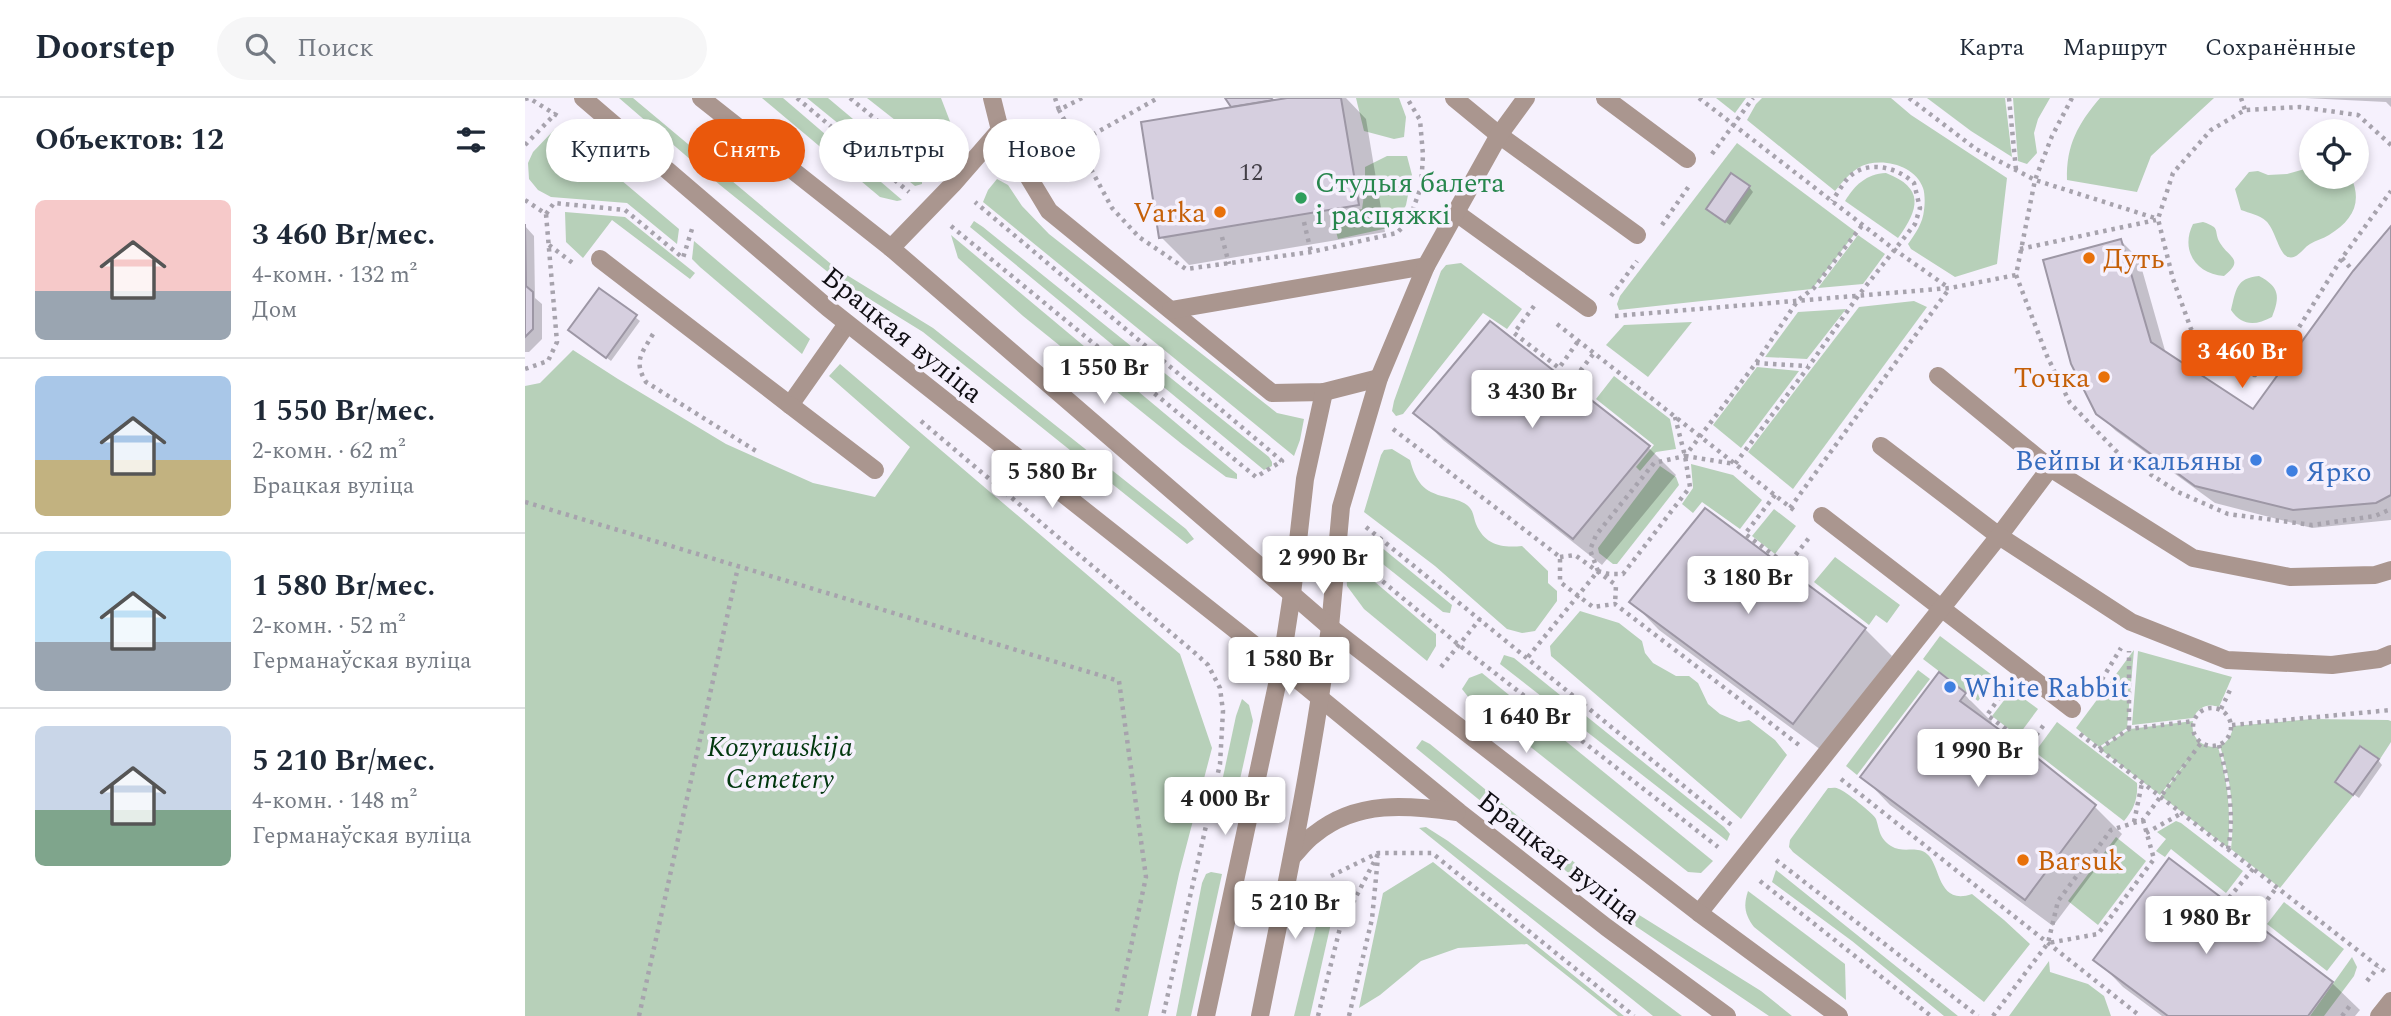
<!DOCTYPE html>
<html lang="ru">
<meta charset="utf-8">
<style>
:root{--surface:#fff;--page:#f6f6f7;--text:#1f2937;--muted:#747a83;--line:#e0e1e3;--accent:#ea580c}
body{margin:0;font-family:Spectral,serif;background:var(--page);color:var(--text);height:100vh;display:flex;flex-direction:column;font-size:26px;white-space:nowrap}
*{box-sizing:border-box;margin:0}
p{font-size:23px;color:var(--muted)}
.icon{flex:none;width:38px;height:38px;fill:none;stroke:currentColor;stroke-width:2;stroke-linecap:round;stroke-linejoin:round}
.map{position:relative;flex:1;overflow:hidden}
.drawer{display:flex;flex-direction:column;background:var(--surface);width:525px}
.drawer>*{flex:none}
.guide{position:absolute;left:21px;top:21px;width:665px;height:63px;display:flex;gap:14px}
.buttons{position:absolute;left:1774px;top:21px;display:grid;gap:14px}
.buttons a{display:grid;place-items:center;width:70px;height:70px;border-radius:50%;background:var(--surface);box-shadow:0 4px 10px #0003;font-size:35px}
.price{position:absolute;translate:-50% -60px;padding:0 16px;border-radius:7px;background:#fff;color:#222;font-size:23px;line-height:46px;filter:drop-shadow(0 2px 4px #0008)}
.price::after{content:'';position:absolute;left:50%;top:42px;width:21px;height:16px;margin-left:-10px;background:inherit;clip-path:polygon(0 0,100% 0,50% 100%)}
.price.active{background:var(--accent);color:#fff}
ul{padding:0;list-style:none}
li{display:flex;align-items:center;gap:21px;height:175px;padding:0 35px}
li+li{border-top:2px solid var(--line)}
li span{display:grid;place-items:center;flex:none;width:196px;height:140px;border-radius:10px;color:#555}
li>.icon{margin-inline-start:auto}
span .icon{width:84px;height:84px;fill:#fffc;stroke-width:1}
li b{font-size:30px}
h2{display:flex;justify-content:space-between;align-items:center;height:84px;padding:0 35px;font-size:30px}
.pill{padding:0 24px;border-radius:32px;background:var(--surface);box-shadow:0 4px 10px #0003;font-size:24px;line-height:63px}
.pill.active{background:var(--accent);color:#fff}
header{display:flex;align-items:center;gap:42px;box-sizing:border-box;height:98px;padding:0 35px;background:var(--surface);border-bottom:2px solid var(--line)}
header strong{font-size:33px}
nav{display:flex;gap:38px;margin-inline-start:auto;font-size:24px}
.search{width:490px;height:63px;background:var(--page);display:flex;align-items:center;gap:18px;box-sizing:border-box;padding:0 24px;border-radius:38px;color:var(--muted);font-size:26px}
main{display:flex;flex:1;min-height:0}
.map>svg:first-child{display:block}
</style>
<header>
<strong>Doorstep</strong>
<div class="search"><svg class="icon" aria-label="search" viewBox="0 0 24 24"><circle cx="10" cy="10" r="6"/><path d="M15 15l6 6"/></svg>Поиск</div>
<nav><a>Карта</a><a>Маршрут</a><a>Сохранённые</a></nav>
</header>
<main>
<section class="drawer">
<h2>Объектов: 12<svg class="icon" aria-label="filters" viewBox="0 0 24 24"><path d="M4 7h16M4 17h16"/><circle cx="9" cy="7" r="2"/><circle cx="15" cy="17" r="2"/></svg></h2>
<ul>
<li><span style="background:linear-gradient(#f6c9c9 65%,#9aa5b1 0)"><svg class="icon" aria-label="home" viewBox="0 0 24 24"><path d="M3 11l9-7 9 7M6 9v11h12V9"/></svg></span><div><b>3 460 Br/мес.</b><p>4-комн. · 132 m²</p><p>Дом</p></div></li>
<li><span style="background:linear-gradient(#a9c7e8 60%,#c2b280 0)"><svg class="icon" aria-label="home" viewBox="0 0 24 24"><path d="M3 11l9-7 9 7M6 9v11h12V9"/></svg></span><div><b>1 550 Br/мес.</b><p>2-комн. · 62 m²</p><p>Брацкая вуліца</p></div></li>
<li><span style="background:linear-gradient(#bfe0f5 65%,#9aa5b1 0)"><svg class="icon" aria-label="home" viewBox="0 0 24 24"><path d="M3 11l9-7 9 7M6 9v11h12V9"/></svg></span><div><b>1 580 Br/мес.</b><p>2-комн. · 52 m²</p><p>Германаўская вуліца</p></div></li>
<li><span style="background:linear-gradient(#c9d6e8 60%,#7fa58c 0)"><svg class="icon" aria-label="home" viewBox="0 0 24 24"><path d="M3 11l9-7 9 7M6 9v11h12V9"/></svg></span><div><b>5 210 Br/мес.</b><p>4-комн. · 148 m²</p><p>Германаўская вуліца</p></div></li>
</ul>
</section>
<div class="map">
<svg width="1866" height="918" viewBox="0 0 1866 918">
<rect width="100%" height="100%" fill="#f6f1fd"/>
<!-- green -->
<g fill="#b7d0b9">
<path d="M94,0H108L312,171L408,230L661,431L669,441L662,446L398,234L309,179L195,87Z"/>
<path d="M237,0H258L377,102L372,103L355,99Z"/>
<path d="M282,0H303L397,79V86L390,88Z"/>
<path d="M342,0H416L426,26L425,37L407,51Z"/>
<path d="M831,0H874L881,19L879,39L869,41L839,33Z"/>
<path d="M1191,0H1221L1210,15Z"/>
<path d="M1237,0H1366L1386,17L1482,80L1472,166L1430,179L1386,151L1383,146C1390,136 1398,125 1399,112C1400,106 1400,95 1398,90C1390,66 1353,58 1333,70C1324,76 1317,84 1310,93L1222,22L1231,6Z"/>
<path d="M1402,0H1480L1487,59L1446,33Z"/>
<path d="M1488,0H1525L1513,21L1509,35L1512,55L1502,66L1493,63Z"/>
<path d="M1575,0H1689L1626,58L1612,94L1542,82C1541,47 1553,26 1575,0Z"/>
<path d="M29,32L38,33L154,131L152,146L102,105L26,99L13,92L4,81L3,65L8,54Z"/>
<path d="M1212,45L1331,134L1287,191L1094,212L1092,206L1095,198Z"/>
<path d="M862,58H882L887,77L881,107L874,121L863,130L813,141L807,118L837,111L840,90V69Z"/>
<path d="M1787,69V79H1826C1838,105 1827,123 1804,137C1798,141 1791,142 1785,146C1778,150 1772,162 1763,159C1754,156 1750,131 1741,123C1735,117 1724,115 1716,112L1710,91L1724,74L1733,73L1743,77L1762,76Z"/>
<path d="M1361,75C1400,90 1394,111 1373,140L1320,103C1330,87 1341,76 1361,75Z"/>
<path d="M472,81L483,87L497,108L524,136L752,315L779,321L775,342L769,358L458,104L463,92Z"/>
<path d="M40,114L100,119L170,175L165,181L87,122L58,160L41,144Z"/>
<path d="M449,123L458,129L744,359L747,364V368L739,372L456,138L445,129Z"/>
<path d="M1678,124C1697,130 1688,133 1695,145C1704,160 1720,161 1699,178C1671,176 1655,152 1668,126Z"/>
<path d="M426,137L712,376V381L701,379L658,347L498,218L433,160Z"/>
<path d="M1333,137L1360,156L1338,186L1293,190Z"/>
<path d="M169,143L285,241L277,256L175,169L167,161Z"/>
<path d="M936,165L997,211L982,231L958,215L878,316L871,318L867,313L869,303L916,173L921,167Z"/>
<path d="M1734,178C1755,189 1755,199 1747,219C1730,228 1717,228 1706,212C1711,192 1711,180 1734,178Z"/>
<path d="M1389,203L1402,209L1268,391L1223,354L1334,209Z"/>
<path d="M1321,211L1282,261L1240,259L1273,214Z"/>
<path d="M1167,224L1123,279L1081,247L1099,227Z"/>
<path d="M48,252L93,281L201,346L288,385L350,399L385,349L304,278L315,266L655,556L687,650L654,776L623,918H0V288L15,285Z"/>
<path d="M1232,269L1274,273L1216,350L1188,327Z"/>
<path d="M1089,278L1145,321L1151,351L1131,354L1115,373L1111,369L1129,347L1071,301Z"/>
<path d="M867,351L885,362C891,384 898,394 921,399C928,401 935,402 942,407C949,413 948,418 951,426C960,447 976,450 997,448L1023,473V485L1032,493V503L1010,533L997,535L982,531L910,468L839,414L856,357L859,352Z"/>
<path d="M1166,366L1208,377L1237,402L1215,431L1177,404L1168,415L1157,406L1168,390Z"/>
<path d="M1135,368L1151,379L1154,387L1092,466H1088L1074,455L1073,450Z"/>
<path d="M1249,411L1271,428L1250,456L1227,438Z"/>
<path d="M841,440H845L927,507L925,515L918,514L839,451Z"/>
<path d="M1310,459L1375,507L1362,525L1351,517L1344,527L1289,484Z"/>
<path d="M821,467L837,473L911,536V548L902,563L839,511L822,488Z"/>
<path d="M1055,513L1094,525L1117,543L1120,555L1128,565L1151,578H1164L1173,585L1183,606L1195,616L1214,624L1224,622L1250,642L1262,657L1216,721L1026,558L1025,548Z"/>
<path d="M1415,538L1471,580L1453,603L1398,561Z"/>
<path d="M1609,552L1602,630L1574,649L1551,630Z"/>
<path d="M1613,553L1707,579L1694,609C1682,605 1674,609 1668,620L1607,627Z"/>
<path d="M979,557L989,560L1199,729L1205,736L1202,743L975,566Z"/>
<path d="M1393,572L1405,581L1332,677L1321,668Z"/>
<path d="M957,575L1188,763L1176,775L1163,774L944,600L937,591L944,580Z"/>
<path d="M1487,592L1513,611L1493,638L1467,618Z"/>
<path d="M717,601L724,607L728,623L705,726L698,728L691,719L692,707L711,618Z"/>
<path d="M1787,621L1863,622L1866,623V644L1855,661L1835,647L1809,684L1828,698L1755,790L1706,751C1710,715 1706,682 1695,648C1703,644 1707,637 1708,628Z"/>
<path d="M1668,623C1665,640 1677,650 1693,649C1703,683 1706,715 1703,750L1636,698L1666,658L1635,697L1575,651L1605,631Z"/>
<path d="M1532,624L1612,685C1613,701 1609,711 1599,723L1510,654Z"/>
<path d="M897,642L905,646L1111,815L1236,893L1267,918H1244L1097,819L891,650Z"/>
<path d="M1303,690C1307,690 1311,689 1314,691C1319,692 1350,717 1351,721C1355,733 1354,740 1366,748C1379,756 1391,747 1402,756C1416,767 1412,808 1447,796L1479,822L1505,846L1459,904L1268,754L1264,749L1265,742Z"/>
<path d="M1651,723L1656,725L1718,773L1701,795L1646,751L1640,759L1631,753L1641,741L1632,734Z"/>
<path d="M901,729L923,743L1157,918H1128L894,730Z"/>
<path d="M1591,739L1621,763L1573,827L1543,803Z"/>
<path d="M908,764L1099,918H1093L1002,846L933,850L896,863L855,897L834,910L858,795Z"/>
<path d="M1251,772L1433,918H1419L1327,843L1247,784Z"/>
<path d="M686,774L697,776L666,918H651L677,785L681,776Z"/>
<path d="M1223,793L1320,866L1321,902L1229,829C1220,817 1218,808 1223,793Z"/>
<path d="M802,798L808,802L809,812L785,918H769L798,800Z"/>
<path d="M1759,804L1819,851L1802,873L1742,826Z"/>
<path d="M1827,859L1832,869L1829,878L1799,918H1785Z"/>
<path d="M1524,863L1525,874L1563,886L1579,898L1586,918H1484Z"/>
</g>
<!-- shadow -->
<g fill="#0003">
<path d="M702,0H745L748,4L772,0H821L841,21L860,134L664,167L636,139L709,10Z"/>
<path d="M1780,0H1866V9L1861,4Z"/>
<path d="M1224,89L1228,94L1205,127L1188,115Z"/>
<path d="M0,128L9,138L10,200L17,206V241L4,254H0Z"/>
<path d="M1866,131V422L1787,430L1690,405L1591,333L1572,315L1596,143L1614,161L1641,256L1729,313Z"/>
<path d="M110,219L115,223L86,263L50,236Z"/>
<path d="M891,314L1123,349L1151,377L1077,467L918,342Z"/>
<path d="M1107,504L1340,531L1367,558L1296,652L1134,532Z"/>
<path d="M1440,597L1467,624L1465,627L1569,708L1597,736L1528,828L1365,707L1338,679Z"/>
<path d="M1853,662L1857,667L1834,700L1812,684Z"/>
<path d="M1571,861L1807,885L1835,912L1830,918H1637L1598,889Z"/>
</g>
<!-- building -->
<g fill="#d6cfdf" stroke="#9d97a5" stroke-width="2">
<path d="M700,0H746L748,2L706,9Z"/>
<path d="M762,0H816L834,107L634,140L616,24Z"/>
<path d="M1206,75L1225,88L1200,124L1181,111Z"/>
<path d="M0,126L1,188L8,194V231L0,239Z"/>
<path d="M1866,128V397L1851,405L1768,412L1670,388L1571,316L1546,266L1518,162L1596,141L1626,244L1728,311L1828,173Z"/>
<path d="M74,190L112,217L81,260L43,232Z"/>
<path d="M965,223L1125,348L1048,441L888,315Z"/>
<path d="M1180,410L1341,530L1268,626L1104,504Z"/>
<path d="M1414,574L1441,595L1435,603L1501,651L1571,707L1500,802L1335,679Z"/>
<path d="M1835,648L1854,661L1828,697L1810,684Z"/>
<path d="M1644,760L1808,884L1783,918H1643L1568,862Z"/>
</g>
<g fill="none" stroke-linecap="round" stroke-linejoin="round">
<!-- path -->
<g stroke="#a7a3ad" stroke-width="4.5" stroke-dasharray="3.5 5" stroke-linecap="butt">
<path d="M272,0L384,94"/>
<path d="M325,0L407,68"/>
<path d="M530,0L534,12"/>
<path d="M557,0L534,12L587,110L614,139L661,171L786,154L872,135L884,122L896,89L898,57L895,22L882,0"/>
<path d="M1174,0L1370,152L1424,190"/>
<path d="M1384,0L1451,51L1510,82L1633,121"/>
<path d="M1484,0L1491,72"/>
<path d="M1547,0L1527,38L1510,82L1491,177L1522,258L1545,305L1594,356L1653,394L1703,416L1787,427L1850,418L1866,411"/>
<path d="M1716,0L1720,12"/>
<path d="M0,1L4,0L36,20"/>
<path d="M553,45L633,0"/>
<path d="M0,47L31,15"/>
<path d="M1866,47L1833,17L1775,9L1720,12L1686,32L1648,75L1633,121L1648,181L1666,231L1699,274L1730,277L1763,247L1817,160L1866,93"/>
<path d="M1187,56L1228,0"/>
<path d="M0,102L21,116L32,244L23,263L0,271"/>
<path d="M21,116L29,105L100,112L158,160L167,131"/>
<path d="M779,124L786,154"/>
<path d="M1137,127L1164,88"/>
<path d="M426,128L731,379L757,363L450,104"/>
<path d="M697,139L704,166"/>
<path d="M24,147L49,166"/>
<path d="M1495,151L1631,122"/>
<path d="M1817,160L1828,173"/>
<path d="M1086,198L1112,163"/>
<path d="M1009,208L989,235L1034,270L1054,242"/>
<path d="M1090,218L1425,190L1491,177"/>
<path d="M1032,226L1270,413"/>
<path d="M128,236C117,255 108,263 121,284L231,353"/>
<path d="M1231,265L1283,268"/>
<path d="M1045,286L1069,255"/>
<path d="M396,323L670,555L683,567L695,590L698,613L695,666L638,918"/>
<path d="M868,331L1035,459V484L1068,509L1090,506L1274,647"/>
<path d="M1160,358L1210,366L1284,268L1333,198L1390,126L1395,110L1389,85C1372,69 1342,61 1323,80C1317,87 1312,96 1307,103"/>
<path d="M1250,397L1220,436L1262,467"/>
<path d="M0,404L594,583L621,779L591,918"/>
<path d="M1265,410L1424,191"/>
<path d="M841,429L1209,729"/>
<path d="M1035,459L1050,457L1091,487L1090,506"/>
<path d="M838,467L934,547L1193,749"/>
<path d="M1260,470L1284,440"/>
<path d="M1073,473L1065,452L1071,437L1129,365L1160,358L1231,265L1273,202L1289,190L1338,126"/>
<path d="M1003,559L1073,473L1084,476H1098L1165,389L1160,358L1150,319"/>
<path d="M916,569L955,521"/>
<path d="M1480,592L1462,617L1504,648"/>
<path d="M1568,596L1596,550"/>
<circle cx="1687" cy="629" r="19"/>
<path d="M1696,611L1706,590"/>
<path d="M1707,627L1866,612"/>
<path d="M1604,631V553"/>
<path d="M1555,636L1863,876"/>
<path d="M1694,647C1703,682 1710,716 1703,751"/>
<path d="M1501,651L1521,624"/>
<path d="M1574,651L1604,631L1669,623"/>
<path d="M1316,681L1615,918"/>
<path d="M1618,722L1629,761L1573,836L1523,845L1533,803L1586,732L1618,722L1676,645"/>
<path d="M1609,724L1617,685"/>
<path d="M1621,735L1657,715"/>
<path d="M1251,762L1453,918"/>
<path d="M1728,771L1703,801L1728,820"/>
<path d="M806,778L853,755H907L1109,918"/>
<path d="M1235,783L1406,918"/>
<path d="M1727,822L1752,789"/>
<path d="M1842,883L1853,869"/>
<path d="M114,918L213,469"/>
<path d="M793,918L815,830L853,756"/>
<path d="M824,918L847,821L853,759"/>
<path d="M1468,918L1523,845"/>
<path d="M1817,918L1827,905"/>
</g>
<!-- service -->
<g stroke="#aa968f" stroke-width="18">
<path d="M467,0L475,32L524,113L747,295L799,294L854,280"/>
<path d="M929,0L974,37L1112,137"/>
<path d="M1080,0L1162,61"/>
<path d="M930,114L1063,210"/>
<path d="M366,150L428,86L475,32"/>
<path d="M75,161L265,307L322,226"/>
<path d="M646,212L901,168"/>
<path d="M1413,278L1525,370L1668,460L1765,479L1850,477L1866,472"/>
<path d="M265,307L350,372"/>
<path d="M1356,348L1474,438L1525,370"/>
<path d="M1297,418L1547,611"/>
<path d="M767,496L780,381L799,294"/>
<path d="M805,529L816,409L854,280L901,168L974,37L1001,0"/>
<path d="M1174,815L1474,438L1606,524L1702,562L1807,567L1854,561L1866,556"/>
<path d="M1854,918L1866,903"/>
</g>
<!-- tertiary -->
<g stroke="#aa968f" stroke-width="18">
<path d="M58,0L303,210L756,568L934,714L1081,829L1202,918"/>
<path d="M176,0L366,150L805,529L1174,815L1314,918"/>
<path d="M767,759C774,752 781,742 790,736C832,702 883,707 932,714"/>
<path d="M681,918L756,568L767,496"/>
<path d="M735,918C761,789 788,660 805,529"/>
</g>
</g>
<!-- markers -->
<circle fill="#2e9e5b" stroke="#f6f1fd" stroke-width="2.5" cx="776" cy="100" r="7"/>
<g fill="#e8710a" stroke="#f6f1fd" stroke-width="2.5">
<circle cx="695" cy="114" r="7"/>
<circle cx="1564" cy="160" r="7"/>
<circle cx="1579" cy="279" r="7"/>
<circle cx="1498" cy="762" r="7"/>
</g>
<g fill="#3f7fe0" stroke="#f6f1fd" stroke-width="2.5">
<circle cx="1731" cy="362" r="7"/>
<circle cx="1767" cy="373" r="7"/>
<circle cx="1425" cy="589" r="7"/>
</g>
<g text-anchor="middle" stroke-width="7" stroke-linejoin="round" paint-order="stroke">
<!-- number labels -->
<g font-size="24" fill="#423e46">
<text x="726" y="82">12</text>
</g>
<!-- leisure labels -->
<g font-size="28" fill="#27864d" stroke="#f6f1fd" text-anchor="start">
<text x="790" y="94">Студыя балета<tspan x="790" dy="32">і расцяжкі</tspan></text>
</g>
<!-- food labels -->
<g font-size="28" fill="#c56008" stroke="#f6f1fd" text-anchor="end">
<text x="681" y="124">Varka</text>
<text x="1578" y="170" text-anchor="start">Дуть</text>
<text x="1565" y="289">Точка</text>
<text x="1512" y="772" text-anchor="start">Barsuk</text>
</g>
<!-- street labels -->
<g font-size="28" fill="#100e13" stroke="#f6f1fd">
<text transform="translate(378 236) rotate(39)" y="10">Брацкая вуліца</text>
<text transform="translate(1035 759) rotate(38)" y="10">Брацкая вуліца</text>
</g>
<!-- shop labels -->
<g font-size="28" fill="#366cbe" stroke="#f6f1fd" text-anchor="start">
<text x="1717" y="372" text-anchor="end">Вейпы и кальяны</text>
<text x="1781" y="383">Ярко</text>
<text x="1439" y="599">White Rabbit</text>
</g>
<!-- park labels -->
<g font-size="28" font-style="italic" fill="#02380f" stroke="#f6f1fd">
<text x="255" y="658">Kozyrauskija<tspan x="255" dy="32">Cemetery</tspan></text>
</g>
</g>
</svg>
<div class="buttons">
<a><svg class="icon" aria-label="locate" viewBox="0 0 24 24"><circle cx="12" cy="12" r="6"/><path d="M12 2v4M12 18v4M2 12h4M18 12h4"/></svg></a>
</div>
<b class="price active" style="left:1717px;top:292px">3 460 Br</b>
<b class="price" style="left:579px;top:308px">1 550 Br</b>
<b class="price" style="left:1007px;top:332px">3 430 Br</b>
<b class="price" style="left:527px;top:412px">5 580 Br</b>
<b class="price" style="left:798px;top:498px">2 990 Br</b>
<b class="price" style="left:1223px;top:518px">3 180 Br</b>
<b class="price" style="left:764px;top:599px">1 580 Br</b>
<b class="price" style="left:1001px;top:657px">1 640 Br</b>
<b class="price" style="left:1453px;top:691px">1 990 Br</b>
<b class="price" style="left:700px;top:739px">4 000 Br</b>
<b class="price" style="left:770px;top:843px">5 210 Br</b>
<b class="price" style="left:1681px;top:858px">1 980 Br</b>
<div class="guide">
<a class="pill">Купить</a>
<a class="pill active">Снять</a>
<a class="pill">Фильтры</a>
<a class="pill">Новое</a>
</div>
</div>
</main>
